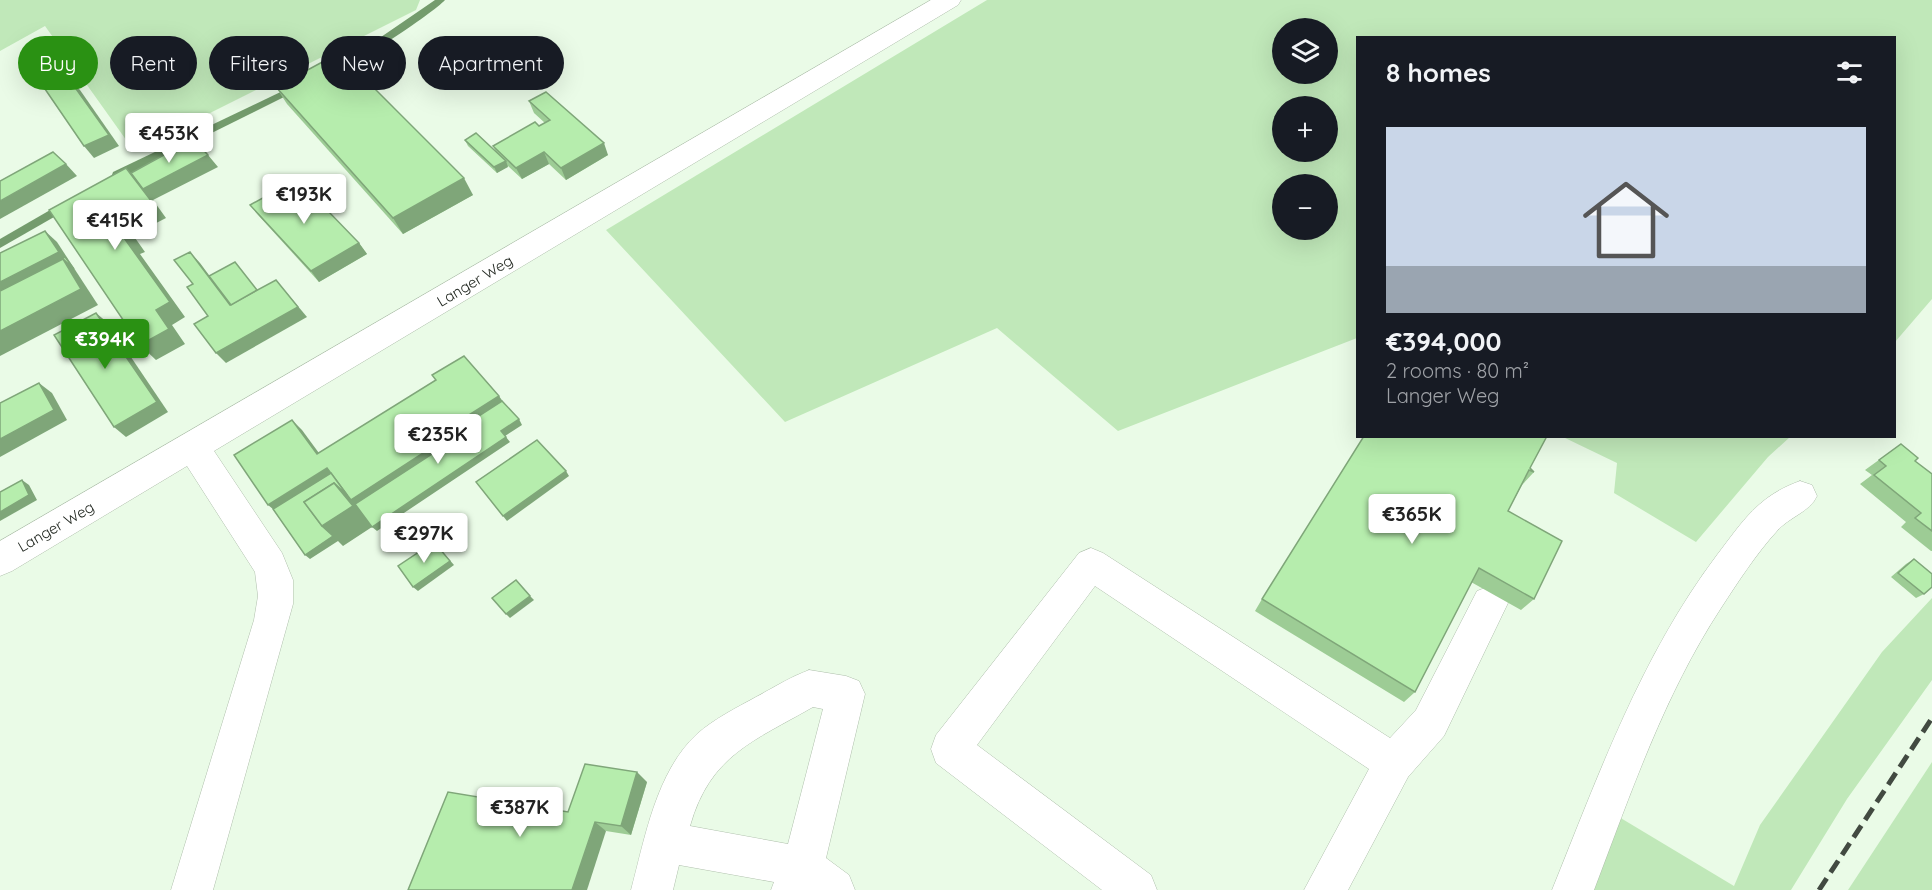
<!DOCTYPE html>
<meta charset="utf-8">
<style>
:root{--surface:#171b24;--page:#242831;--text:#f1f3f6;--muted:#9ea1a6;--line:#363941;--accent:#2a9113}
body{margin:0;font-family:Quicksand,sans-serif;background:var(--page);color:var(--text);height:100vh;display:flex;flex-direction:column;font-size:22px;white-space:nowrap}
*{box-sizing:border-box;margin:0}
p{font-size:20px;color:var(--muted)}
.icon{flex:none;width:33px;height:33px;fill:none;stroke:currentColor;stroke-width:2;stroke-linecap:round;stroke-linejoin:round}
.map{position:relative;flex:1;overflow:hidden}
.panel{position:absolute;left:1356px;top:36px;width:540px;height:402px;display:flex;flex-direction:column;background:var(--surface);border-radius:0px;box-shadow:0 6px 24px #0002}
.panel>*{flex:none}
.banner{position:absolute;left:18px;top:36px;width:570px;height:54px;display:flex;gap:12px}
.buttons{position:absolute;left:1272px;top:18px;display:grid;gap:12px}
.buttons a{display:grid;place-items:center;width:66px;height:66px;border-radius:50%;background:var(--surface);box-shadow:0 6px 24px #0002;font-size:30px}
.price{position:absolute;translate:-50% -51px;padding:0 14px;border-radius:6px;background:#fff;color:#222;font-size:20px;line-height:39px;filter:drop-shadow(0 2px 3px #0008)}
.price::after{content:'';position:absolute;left:50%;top:36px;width:18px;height:14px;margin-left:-9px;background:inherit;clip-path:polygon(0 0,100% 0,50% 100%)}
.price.active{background:var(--accent);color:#fff}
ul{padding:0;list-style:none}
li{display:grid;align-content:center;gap:12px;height:318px;padding:0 30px}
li+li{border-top:2px solid var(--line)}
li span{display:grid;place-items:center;height:186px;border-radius:0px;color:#555}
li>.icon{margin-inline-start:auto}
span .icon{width:108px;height:108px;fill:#fffc;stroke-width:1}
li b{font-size:26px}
h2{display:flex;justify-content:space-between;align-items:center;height:72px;padding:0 30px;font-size:26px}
.pill{padding:0 21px;border-radius:27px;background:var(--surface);box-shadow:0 6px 24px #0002;font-size:21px;line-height:54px}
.pill.active{background:var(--accent);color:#fff}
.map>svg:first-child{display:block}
</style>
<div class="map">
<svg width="1932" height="890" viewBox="0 0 1932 890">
<rect width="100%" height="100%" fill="#eafbe7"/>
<!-- green -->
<g fill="#c0e8b9" fill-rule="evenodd">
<path d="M0,0H420L416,10L134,151L45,26L0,51Z"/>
<path d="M987,0H1932V299L1895,342L1894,38H1358L1357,338L1118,431L997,328L785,422L606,230ZM1282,28H1328V74H1282ZM1282,106H1328V152H1282ZM1328,184V230H1282V184Z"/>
<path d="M1563,437L1790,436V437L1768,457L1696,542L1614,493L1617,463Z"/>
<path d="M1932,598V680L1847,799L1791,890H1589L1619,817L1734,886L1760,825L1882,652Z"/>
<path d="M1932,762V890H1848Z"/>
</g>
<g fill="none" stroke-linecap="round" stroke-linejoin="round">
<!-- stream -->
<g fill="#749c6d" fill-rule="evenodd">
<path d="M435,0H445C432,14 346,72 330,70V66L365,48Z"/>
<path d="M293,86L298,89L296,91L121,178L117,179L112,175L113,172Z"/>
<path d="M64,202L69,206L68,209L0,248V239Z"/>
</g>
<defs>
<g id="minor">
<path d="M931,0H961L958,5L214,451L282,553L293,580V604L213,890H171L254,620L258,596L255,572L187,466L12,571L0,576V541Z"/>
<path d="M1800,481L1812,485L1817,496C1810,512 1789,517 1777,531C1756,554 1738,582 1721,608C1664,695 1631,793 1594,890H1552C1599,774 1641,656 1717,555C1743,521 1758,496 1800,481Z"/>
<path d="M1091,548L1103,553L1390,738L1416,710L1477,591L1490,586L1503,591L1508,603L1444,736L1408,777L1348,890H1304L1369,769L1095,586L977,745L1151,875L1157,890H1102L936,763L931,749L936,735L1079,553Z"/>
<path d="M809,670L846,676L859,681L865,694L826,858L849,875L855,890H771L774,882L679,865L673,890H631C645,838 656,772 697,734C714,719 736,708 756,697C773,688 790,677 809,670ZM813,707L823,709L788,844L690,826C710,755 754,741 813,707Z"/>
</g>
</defs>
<!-- minor casing -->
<use href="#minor" stroke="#afbfac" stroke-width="1"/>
<!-- minor -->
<use href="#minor" fill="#fff" fill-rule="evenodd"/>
<!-- rail -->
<path stroke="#424a41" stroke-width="5" stroke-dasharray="14 7" stroke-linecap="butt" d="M1819,890L1932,718"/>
</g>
<!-- wall -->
<g fill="#9dcc95">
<path d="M276,87L473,195L403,234L287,104Z"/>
<path d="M529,101L608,155L566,180L549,164L522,179L508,166L497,173L468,146L465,140L496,152L493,146L545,123L534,113Z"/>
<path d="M250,205L359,243L367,254L319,282L259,216Z"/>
<path d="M1901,444L1915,461L1932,474V551H1931L1901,527L1906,522L1860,484L1872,475L1865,470Z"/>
<path d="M1530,468L1534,472L1522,485L1508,511L1534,599L1521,610L1471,582L1415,692L1404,702L1255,611L1262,599Z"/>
<path d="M1914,559L1924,594L1916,598L1891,577L1906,564Z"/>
<path d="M647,782L631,835L606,831L568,812Z"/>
</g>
<!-- shaded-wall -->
<g fill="#7fa679">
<path d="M69,79L80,90L119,146L94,158L84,146Z"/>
<path d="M604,143L608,155L566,180L561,168Z"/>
<path d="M544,152L549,164L522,179L516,168Z"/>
<path d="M208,155L218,167L153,200L166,218L133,235L145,252L140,254L185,317L172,325L185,344L156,360L140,345L156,310L124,238L117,219L126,168L141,184Z"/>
<path d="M506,161L508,167L497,173L494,167Z"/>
<path d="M66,164L77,176L0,219V201Z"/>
<path d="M464,178L473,195L403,234L393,218Z"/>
<path d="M45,231L57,242L98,305L0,356V282Z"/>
<path d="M359,243L367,254L319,282L311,271Z"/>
<path d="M190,252L200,263L235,310L230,305Z"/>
<path d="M276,280L307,317L226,363L216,353Z"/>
<path d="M96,313L108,323L168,412L126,437L114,427Z"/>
<path d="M39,383L52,393L67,420L0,457V439Z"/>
<path d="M499,396L506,406L478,424L506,437L510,442L377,531L372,527L343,546L338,541L310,559L305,555L322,526L336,478L279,514L268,505L327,468L469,415Z"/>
<path d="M519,419L522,425L505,436L501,431Z"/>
<path d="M292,420L302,430L327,464L317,454Z"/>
<path d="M566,471L569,476L507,521L503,516Z"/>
<path d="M22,480L29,485L37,500L0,521V512Z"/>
<path d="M434,542L454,565L418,591L413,587Z"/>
<path d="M530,596L534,600L510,618L506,614Z"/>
<path d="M637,772L647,782L631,835L621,826Z"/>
<path d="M595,822L606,831L587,890H572Z"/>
</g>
<!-- building -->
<g fill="#b6edad" stroke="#7fa679" stroke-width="1.5">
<path d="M339,53L464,178L393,218L276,87Z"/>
<path d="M69,79L109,135L84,146L45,89Z"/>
<path d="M546,92L604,143L561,168L544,152L516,168L493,146L535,122L539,126L550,120L529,101Z"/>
<path d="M476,133L506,161L494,167L465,140Z"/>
<path d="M193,139L208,155L143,189L131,173Z"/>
<path d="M53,152L66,164L0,201V181Z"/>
<path d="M126,168L152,202L117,219L130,236L124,238L170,302L156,310L169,329L140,345L49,210Z"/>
<path d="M297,179L359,243L311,271L250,205Z"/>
<path d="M45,231L59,252L0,282V253Z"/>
<path d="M190,252L230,305L276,280L298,307L216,353L194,324L208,316L187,287L193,284L174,260Z"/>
<path d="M65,257L74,269L63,259L0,291Z"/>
<path d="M63,259L81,289L0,331V291Z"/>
<path d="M235,262L257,290L231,305L209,276Z"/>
<path d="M96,313L157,402L114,427L54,335Z"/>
<path d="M464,356L499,396L469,415L474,420L351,500L327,468L268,505L234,455L292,420L317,454L436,380L432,375Z"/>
<path d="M39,383L54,410L0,439V403Z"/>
<path d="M502,401L519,419L501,431L506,437L372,527L355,504L478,424L474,419Z"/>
<path d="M1364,436H1547L1530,468L1534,472L1529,470L1508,511L1562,541L1534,599L1479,568L1415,692L1262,599Z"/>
<path d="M537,440L566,471L503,516L476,482Z"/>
<path d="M1901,444L1918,458L1915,461L1932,474V531L1915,518L1921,513L1874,475L1886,466L1879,460Z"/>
<path d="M331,473L347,495L334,483L304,502L322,526L333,536L305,555L273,509Z"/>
<path d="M22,480L29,495L0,512V492Z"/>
<path d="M334,483L353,506L322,526L304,502Z"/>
<path d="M434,542L450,561L413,587L398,566Z"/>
<path d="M1914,559L1932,574V587L1924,594L1898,573Z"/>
<path d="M516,580L530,596L506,614L492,598Z"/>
<path d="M585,764L637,772L621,826L595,822L572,890H408L448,792L568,812Z"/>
</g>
<g text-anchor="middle" stroke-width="4.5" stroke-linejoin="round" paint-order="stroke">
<!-- street labels -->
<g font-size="15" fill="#222821" stroke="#fff">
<text transform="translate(475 281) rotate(-31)" y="5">Langer Weg</text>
<text transform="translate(56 527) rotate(-30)" y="5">Langer Weg</text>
</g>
</g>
</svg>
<div class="buttons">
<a><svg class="icon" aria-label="layers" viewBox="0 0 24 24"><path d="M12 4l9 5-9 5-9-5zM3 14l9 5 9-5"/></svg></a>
<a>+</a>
<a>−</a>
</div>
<b class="price" style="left:169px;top:164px">€453K</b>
<b class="price" style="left:304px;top:225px">€193K</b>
<b class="price" style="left:115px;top:251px">€415K</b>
<b class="price active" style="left:105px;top:370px">€394K</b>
<b class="price" style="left:438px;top:465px">€235K</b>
<b class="price" style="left:1412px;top:545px">€365K</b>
<b class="price" style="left:424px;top:564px">€297K</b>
<b class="price" style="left:520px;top:838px">€387K</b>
<div class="banner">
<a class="pill active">Buy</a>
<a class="pill">Rent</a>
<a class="pill">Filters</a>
<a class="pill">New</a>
<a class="pill">Apartment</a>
</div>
<section class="panel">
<h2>8 homes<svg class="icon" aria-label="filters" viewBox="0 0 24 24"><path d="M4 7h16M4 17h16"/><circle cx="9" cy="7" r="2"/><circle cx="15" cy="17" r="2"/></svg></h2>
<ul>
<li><span style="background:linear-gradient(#c9d6e8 75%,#9aa5b1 0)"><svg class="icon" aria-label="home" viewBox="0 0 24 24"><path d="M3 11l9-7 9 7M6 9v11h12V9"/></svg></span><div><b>€394,000</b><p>2 rooms · 80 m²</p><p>Langer Weg</p></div></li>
</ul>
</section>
</div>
